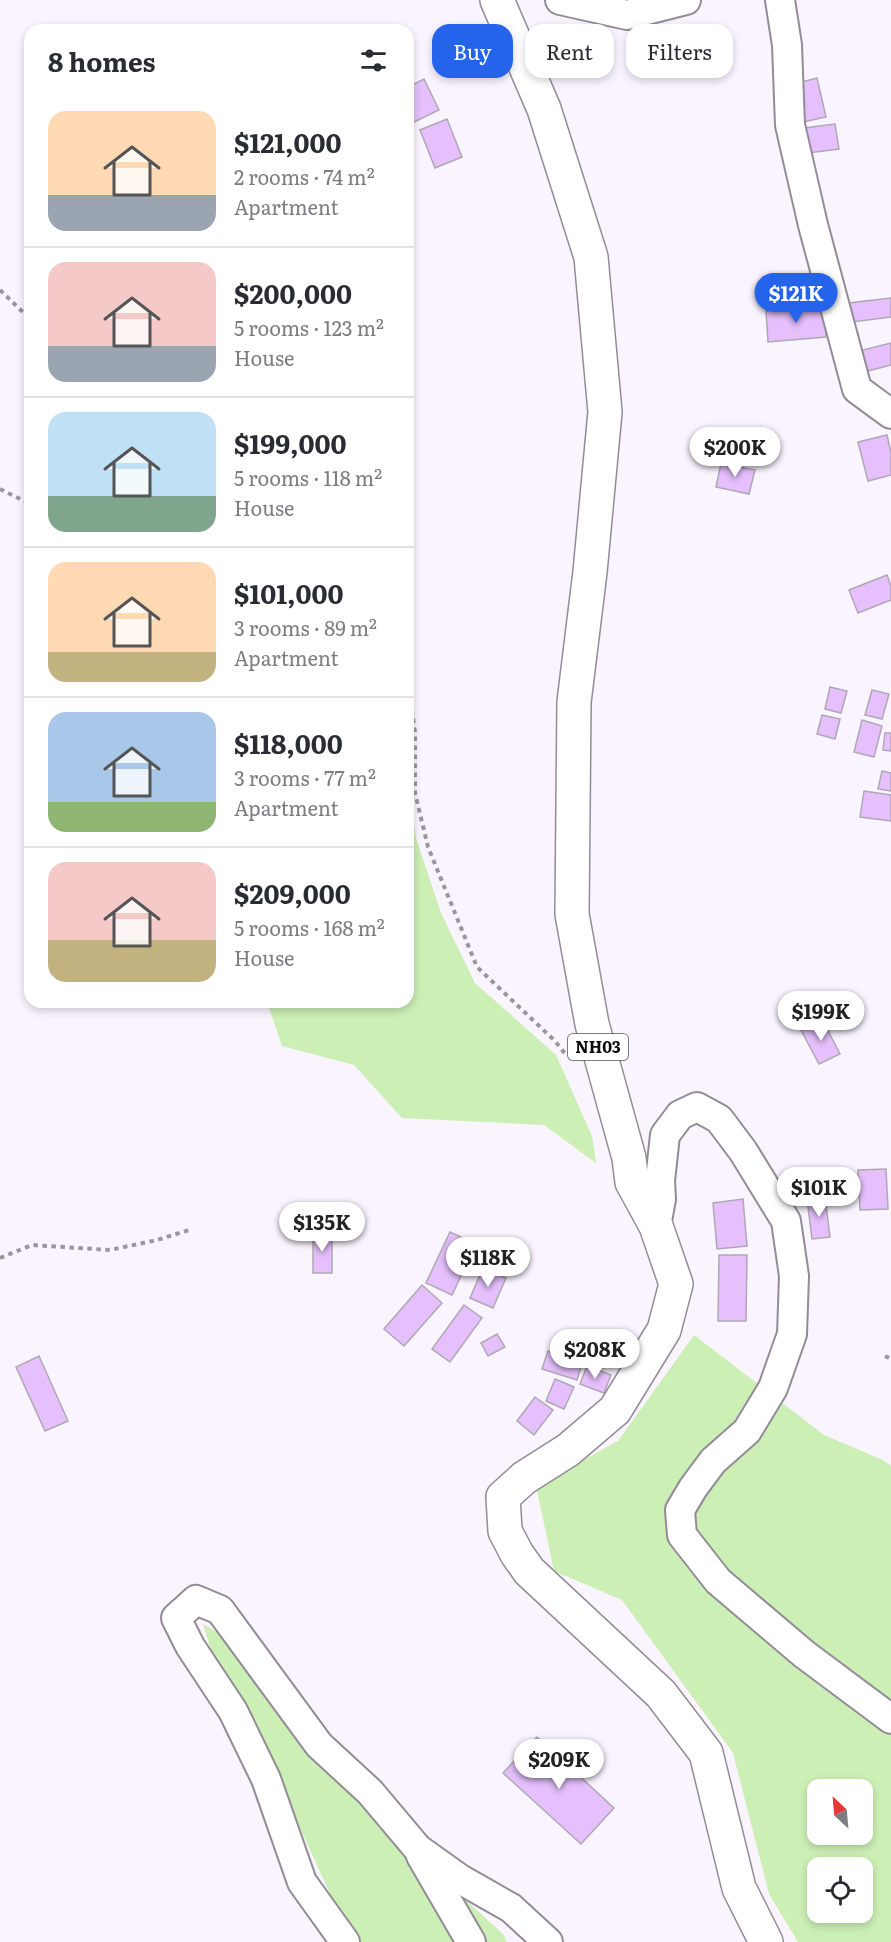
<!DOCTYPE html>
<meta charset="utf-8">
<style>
:root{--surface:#fff;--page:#f7f7f7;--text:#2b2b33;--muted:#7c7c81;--line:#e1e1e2;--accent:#2563eb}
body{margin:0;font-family:Literata,serif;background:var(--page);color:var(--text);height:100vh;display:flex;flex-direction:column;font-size:22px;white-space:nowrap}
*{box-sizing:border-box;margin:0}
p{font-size:20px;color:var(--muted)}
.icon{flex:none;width:33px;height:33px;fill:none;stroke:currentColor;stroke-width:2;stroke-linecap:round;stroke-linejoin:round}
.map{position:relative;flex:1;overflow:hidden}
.details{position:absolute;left:24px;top:24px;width:390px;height:984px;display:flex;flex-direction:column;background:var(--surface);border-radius:18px;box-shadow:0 3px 9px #0003}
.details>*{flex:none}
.hud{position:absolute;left:432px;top:24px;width:369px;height:54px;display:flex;gap:12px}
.needle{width:39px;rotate:334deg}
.controls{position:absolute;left:807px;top:1779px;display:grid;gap:12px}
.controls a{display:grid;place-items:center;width:66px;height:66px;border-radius:12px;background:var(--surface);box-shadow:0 3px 9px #0003;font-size:30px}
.price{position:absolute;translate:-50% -51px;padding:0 14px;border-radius:21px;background:#fff;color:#222;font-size:20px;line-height:39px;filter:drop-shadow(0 2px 3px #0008)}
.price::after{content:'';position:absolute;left:50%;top:36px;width:18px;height:14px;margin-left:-9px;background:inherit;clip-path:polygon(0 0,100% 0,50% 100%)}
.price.active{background:var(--accent);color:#fff}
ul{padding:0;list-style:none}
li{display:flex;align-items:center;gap:18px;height:150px;padding:0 24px}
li+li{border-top:2px solid var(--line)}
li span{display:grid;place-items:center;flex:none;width:168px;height:120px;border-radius:18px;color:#555}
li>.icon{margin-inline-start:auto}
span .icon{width:72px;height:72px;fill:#fffc;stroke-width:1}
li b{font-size:26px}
h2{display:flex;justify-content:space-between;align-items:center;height:72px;padding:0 24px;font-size:26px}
.tag{padding:0 21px;border-radius:18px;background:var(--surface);box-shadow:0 3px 9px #0003;font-size:21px;line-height:54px}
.tag.active{background:var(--accent);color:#fff}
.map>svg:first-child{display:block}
</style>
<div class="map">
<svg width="891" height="1942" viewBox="0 0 891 1942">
<rect width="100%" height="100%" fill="#faf4fe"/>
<!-- green -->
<g fill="#ccefb5" fill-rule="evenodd">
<path d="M408,787L416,838L441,913L475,983L556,1055L592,1136L596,1163L544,1125L402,1118L354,1065L282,1046L267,1002H408Z"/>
<path d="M694,1335L824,1435L883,1460L891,1466V1942H798L769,1894L733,1753L622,1600L554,1571L536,1486L618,1441ZM818,1790H862V1834H818ZM818,1868H862V1912H818Z"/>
<path d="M203,1624L227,1638L347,1792L503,1934L507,1942H356L339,1914L287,1799L215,1663Z"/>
</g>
<!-- building -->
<g fill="#e5c0fc" stroke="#afa8b4" stroke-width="1.5">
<path d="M817,78L826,117L803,122L794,84Z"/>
<path d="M424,79L439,110L408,125V87Z"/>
<path d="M447,119L462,157L435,168L420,130Z"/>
<path d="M835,124L839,149L808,153L804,128Z"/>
<path d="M891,298V317L852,322L849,303Z"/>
<path d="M824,307L826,337L768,342L766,311Z"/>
<path d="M891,343V365L864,372L859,351Z"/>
<path d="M887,435L891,453V475L868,481L858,442Z"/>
<path d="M735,446L752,448L749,464L732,461Z"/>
<path d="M721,463L755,470L749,494L716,487Z"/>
<path d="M887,575L891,586V600L858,613L849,590Z"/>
<path d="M830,687L847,691L841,713L825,709Z"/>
<path d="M872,690L889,694L882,719L865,715Z"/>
<path d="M822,715L840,719L835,739L817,734Z"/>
<path d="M862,720L882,726L874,757L854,752Z"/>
<path d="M885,733H891V751L883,750Z"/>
<path d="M882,771L891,773V791L878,789Z"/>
<path d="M864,791L891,795V821L860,817Z"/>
<path d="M822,1019L840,1054L819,1064L801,1030Z"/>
<path d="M886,1169L888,1209L860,1210L858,1170Z"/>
<path d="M825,1197L830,1237L812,1239L807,1199Z"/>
<path d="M743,1199L747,1246L717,1249L713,1203Z"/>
<path d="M450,1232L476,1244L452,1295L426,1283Z"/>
<rect x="313" y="1233" width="19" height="40"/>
<path d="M719,1255H747L746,1321H718Z"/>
<path d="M483,1268L506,1278L493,1308L470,1298Z"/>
<path d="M422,1285L442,1303L404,1346L384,1329Z"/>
<path d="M464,1305L482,1318L450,1362L432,1349Z"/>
<path d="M497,1334L505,1347L488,1356L481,1343Z"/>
<path d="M588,1341L611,1351L604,1368L580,1358Z"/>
<path d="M548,1351L582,1363L577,1380L542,1369Z"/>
<path d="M39,1356L68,1421L45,1431L16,1367Z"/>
<path d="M587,1366L611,1375L604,1393L580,1384Z"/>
<path d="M555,1379L574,1387L564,1409L546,1401Z"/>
<path d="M535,1397L553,1410L534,1435L517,1421Z"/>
<path d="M537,1737L614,1808L581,1844L503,1773Z"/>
</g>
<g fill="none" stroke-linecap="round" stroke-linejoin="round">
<defs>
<g id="minor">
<path d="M560,0L627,15L686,0"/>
<path d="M780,0L787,45L790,125L813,225L857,389L891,414"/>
<path d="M656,1226L661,1199L660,1181L665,1135L680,1115L697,1107L719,1119L743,1151L786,1221L794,1276L792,1334L773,1388L747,1431L713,1461L693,1488L680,1510L682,1535L718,1581L804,1654L891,1719"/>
<path d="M421,1856L471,1942"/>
<path d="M345,1942L302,1882L266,1779L233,1711L190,1646L176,1618L196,1600L220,1610L319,1745L370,1792L418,1849L460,1879L511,1908L548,1942"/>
</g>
<path id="primary" d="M497,0L544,109L591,257L605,412L590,572L574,702L572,914L592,1024L629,1158L632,1182L656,1226L676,1284L664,1330L615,1410L568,1450L524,1478L503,1497L505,1531L517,1554L529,1571L661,1694L706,1753L739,1888L766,1942"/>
</defs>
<!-- minor casing -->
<use href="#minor" stroke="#938c97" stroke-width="32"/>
<!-- primary casing -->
<use href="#primary" stroke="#938c97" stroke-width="36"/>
<!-- path -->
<g stroke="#9b969d" stroke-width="4" stroke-dasharray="4.5 4.5" stroke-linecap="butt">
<path d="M0,290L30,319"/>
<path d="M0,489L30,504"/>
<path d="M408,683L415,732V793L428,847L477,967L555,1041L567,1056"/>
<path d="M0,1258L32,1245L110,1250L157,1240L189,1230"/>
<path d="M885,1356L891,1359"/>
</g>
<!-- minor -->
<use href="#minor" stroke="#fff" stroke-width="28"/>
<!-- primary -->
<use href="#primary" stroke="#fff" stroke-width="33"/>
</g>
<g text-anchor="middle" stroke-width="6" stroke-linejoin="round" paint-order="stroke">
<!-- shield labels -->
<rect fill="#fff" stroke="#565457" stroke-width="1.5" x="568" y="1034" width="60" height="26" rx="4.5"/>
<g font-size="16" font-weight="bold" fill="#0e0b0f">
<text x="598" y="1053">NH03</text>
</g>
</g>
</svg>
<div class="controls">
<a><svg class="needle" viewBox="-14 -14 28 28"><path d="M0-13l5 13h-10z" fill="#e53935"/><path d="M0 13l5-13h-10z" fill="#7c7c81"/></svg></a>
<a><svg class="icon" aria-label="locate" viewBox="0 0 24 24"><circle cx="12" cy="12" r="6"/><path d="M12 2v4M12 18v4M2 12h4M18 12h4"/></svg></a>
</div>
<b class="price active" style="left:796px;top:324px">$121K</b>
<b class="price" style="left:735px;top:478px">$200K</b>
<b class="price" style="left:821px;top:1042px">$199K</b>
<b class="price" style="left:819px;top:1218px">$101K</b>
<b class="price" style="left:322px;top:1253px">$135K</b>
<b class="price" style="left:488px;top:1288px">$118K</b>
<b class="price" style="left:595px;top:1380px">$208K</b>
<b class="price" style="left:559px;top:1790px">$209K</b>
<div class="hud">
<a class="tag active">Buy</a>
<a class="tag">Rent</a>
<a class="tag">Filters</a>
</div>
<section class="details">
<h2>8 homes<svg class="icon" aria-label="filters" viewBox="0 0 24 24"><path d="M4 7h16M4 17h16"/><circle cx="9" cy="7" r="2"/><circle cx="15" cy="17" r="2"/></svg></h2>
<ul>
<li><span style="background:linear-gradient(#ffd9b3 70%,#9aa5b1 0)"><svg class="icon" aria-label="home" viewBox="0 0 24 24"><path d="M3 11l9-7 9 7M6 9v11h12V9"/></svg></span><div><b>$121,000</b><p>2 rooms · 74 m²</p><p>Apartment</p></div></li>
<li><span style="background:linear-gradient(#f6c9c9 70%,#9aa5b1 0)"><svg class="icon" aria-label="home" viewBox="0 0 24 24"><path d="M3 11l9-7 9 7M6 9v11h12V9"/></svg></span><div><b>$200,000</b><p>5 rooms · 123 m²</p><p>House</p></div></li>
<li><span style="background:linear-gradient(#bfe0f5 70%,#7fa58c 0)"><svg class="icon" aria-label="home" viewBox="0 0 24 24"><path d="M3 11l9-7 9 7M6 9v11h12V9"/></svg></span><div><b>$199,000</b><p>5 rooms · 118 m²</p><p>House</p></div></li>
<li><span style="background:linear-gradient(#ffd9b3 75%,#c2b280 0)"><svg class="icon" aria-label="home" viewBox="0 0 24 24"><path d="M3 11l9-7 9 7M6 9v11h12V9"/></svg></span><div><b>$101,000</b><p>3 rooms · 89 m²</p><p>Apartment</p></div></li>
<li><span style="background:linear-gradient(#a9c7e8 75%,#8fb573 0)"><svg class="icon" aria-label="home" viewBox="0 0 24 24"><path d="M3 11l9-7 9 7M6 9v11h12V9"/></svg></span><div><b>$118,000</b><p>3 rooms · 77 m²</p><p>Apartment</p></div></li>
<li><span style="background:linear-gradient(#f6c9c9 65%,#c2b280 0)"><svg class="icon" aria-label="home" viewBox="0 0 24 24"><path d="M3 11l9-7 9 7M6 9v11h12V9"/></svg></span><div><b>$209,000</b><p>5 rooms · 168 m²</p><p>House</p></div></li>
</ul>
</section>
</div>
